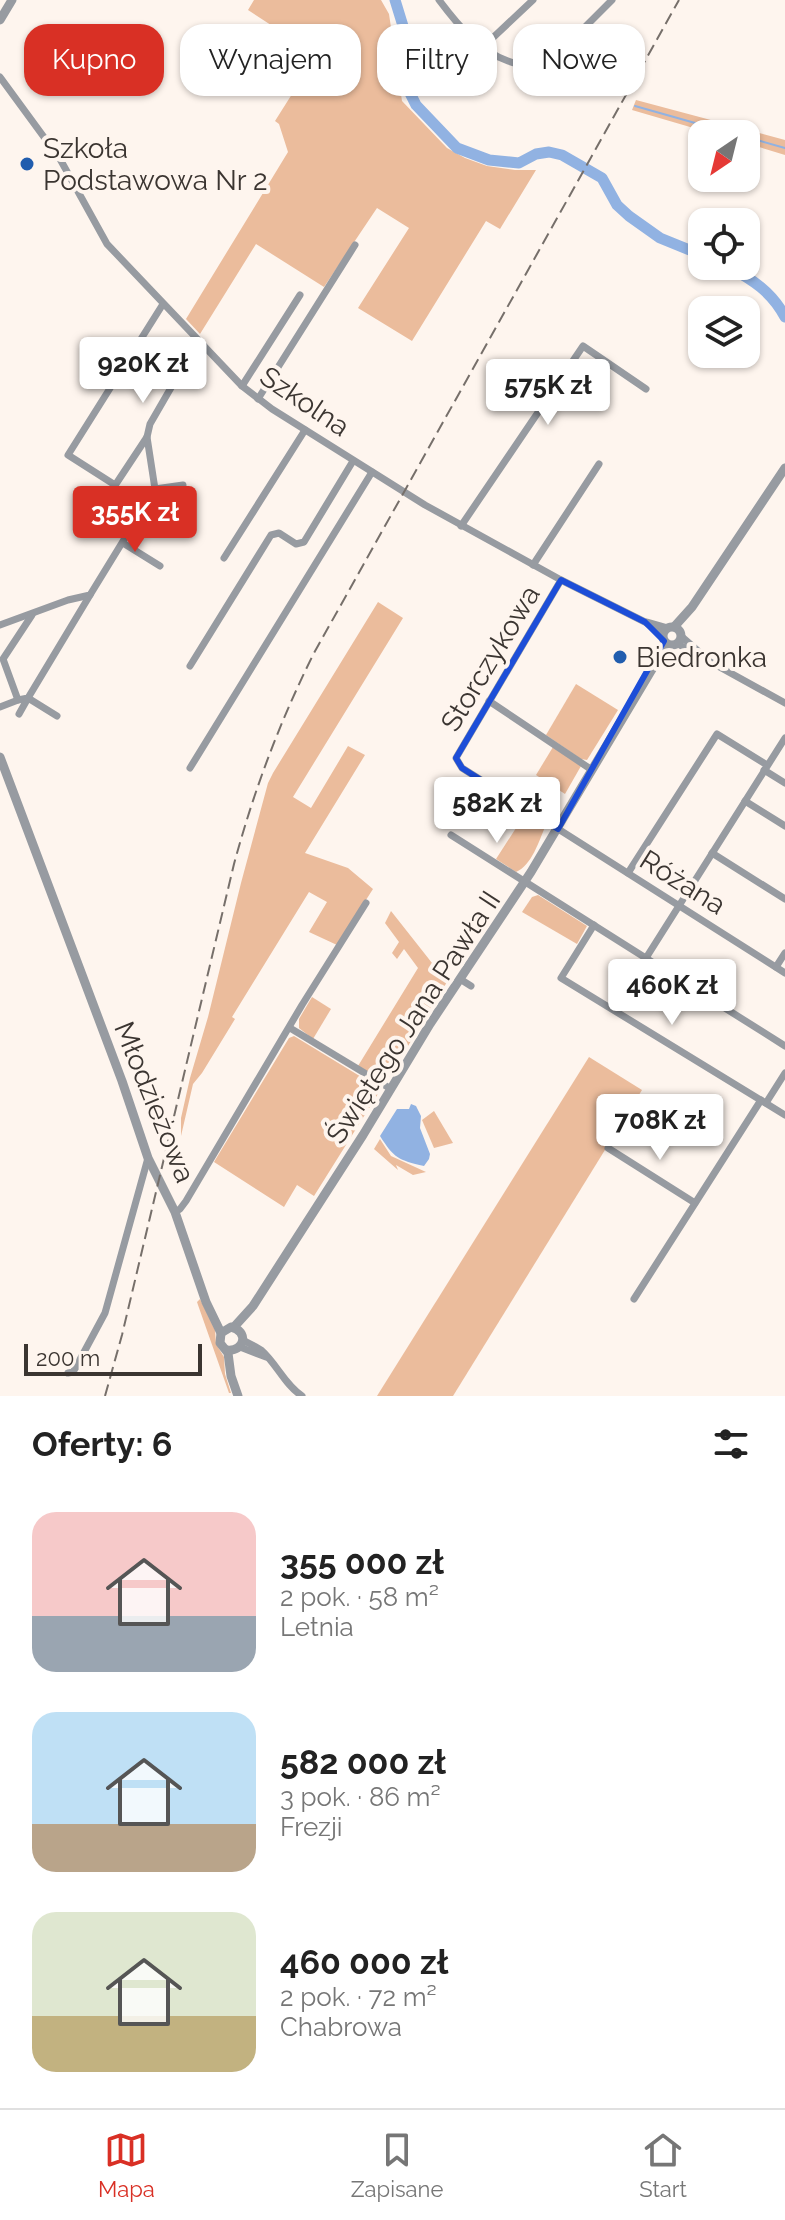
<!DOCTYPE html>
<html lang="pl">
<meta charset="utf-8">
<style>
:root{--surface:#fff;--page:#f2f2f2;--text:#222;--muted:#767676;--line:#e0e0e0;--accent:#d93025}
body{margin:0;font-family:Raleway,sans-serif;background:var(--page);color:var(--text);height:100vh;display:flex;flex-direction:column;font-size:30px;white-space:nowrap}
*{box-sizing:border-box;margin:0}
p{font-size:26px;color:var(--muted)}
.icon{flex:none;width:44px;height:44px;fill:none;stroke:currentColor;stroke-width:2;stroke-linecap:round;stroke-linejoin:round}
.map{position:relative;height:1396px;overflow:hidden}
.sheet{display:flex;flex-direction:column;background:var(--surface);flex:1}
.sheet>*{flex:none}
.hud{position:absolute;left:24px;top:24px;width:738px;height:72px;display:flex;gap:16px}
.needle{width:52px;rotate:215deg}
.controls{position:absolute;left:688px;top:120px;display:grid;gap:16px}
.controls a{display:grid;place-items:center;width:72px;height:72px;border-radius:16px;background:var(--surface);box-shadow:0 2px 6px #0004;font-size:40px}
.scale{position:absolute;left:24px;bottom:20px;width:178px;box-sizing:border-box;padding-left:8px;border:4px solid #3b3531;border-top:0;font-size:22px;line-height:28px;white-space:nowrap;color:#3b3531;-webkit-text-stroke:6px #fef5ee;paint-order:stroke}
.price{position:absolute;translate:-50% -68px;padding:0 18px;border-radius:8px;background:#fff;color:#222;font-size:26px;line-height:52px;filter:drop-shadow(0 2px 4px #0008)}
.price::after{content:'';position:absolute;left:50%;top:48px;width:24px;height:18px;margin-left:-12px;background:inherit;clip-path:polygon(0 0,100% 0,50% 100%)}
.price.current{background:var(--accent);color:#fff}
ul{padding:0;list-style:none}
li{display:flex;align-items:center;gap:24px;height:200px;padding:0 32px}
li span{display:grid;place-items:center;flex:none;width:224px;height:160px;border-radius:24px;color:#555}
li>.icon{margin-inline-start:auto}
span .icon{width:96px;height:96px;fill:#fffc;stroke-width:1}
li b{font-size:34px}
h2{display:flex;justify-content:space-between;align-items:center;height:96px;padding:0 32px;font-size:34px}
.chip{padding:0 28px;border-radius:24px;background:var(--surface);box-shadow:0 2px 6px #0004;font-size:28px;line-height:72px}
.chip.current{background:var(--accent);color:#fff}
.tab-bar{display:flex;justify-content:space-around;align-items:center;height:112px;border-top:2px solid var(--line);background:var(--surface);font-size:22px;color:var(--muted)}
.tab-bar a{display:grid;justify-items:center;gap:4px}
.tab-bar .current{color:var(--accent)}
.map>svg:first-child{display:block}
</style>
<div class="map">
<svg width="785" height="1396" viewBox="0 0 785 1396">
<rect width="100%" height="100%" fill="#fef5ee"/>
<!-- green -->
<g fill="#ebbc9c">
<path d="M254,0H381L389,14L402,101L447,148L465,158L487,166L515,170H536L500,229L486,221L412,341L358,308L409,228L377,208L324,287L256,244L200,334L186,319L288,152L279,124L275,121L311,64L274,27L248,10Z"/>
<path d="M636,100L785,140V155L746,143V134H714L632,110Z"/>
<path d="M378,602L403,618L293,797L311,808L348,746L365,755L305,853L348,868L373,889L337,945L309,932L327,902L309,892L232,1017L235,1019L202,1073L193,1084L181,1136V1118L190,1078L208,1017L241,883L268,783L273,773Z"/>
<path d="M576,684L618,710L587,760L581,759L546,735Z"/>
<path d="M553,747L581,766L565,794L536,775Z"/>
<path d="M525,814L545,827C539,841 532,865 516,872L496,859Z"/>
<path d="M538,895L587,926L577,944L522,912L532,897Z"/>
<path d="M391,911L447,982L386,1082L358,1066L418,968L404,949L397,959L392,953L399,942L385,923Z"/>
<path d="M312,997L331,1009L313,1039L299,1028V1019Z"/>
<path d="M294,1036L381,1089L314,1196L297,1185L284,1207L214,1162L289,1038Z"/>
<path d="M589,1057L642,1090L453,1396H377Z"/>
<path d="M434,1111L453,1143L434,1148L422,1120Z"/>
<path d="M380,1139L391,1156L426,1172L413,1175L396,1165L398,1170L374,1149Z"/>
<path d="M200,1299L215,1330L216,1344L224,1357L225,1374L231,1393H229L198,1305L197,1302Z"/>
</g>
<!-- water -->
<path fill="#91b2e2" d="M411,1104L416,1106L421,1116L420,1128L430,1154L429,1159L424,1166C398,1160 394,1158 380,1136L397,1109H409Z"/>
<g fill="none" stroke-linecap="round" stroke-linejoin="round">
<!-- stream -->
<g stroke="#91b2e2" stroke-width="2">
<path d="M635,106L734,134"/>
<path d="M746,137L785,148"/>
</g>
<!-- river -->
<g stroke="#91b2e2" stroke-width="11">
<path d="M395,0L403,26L407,87L416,105L457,148L489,160L519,163L536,154L549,152L562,155L602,178L617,205L629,216L660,238L702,255"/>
<path d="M727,266C752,279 772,292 785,317"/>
</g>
<!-- minor -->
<g stroke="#979ba1" stroke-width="7">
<path d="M439,0C457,24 479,51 508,61C525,67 546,68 564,70L567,67L572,40L612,0"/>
<path d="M483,47L533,0"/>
<path d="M0,77L60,159L107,244L242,386L272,409L425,505L561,580L645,622L663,635"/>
<path d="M242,386L300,295"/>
<path d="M258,399L355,245"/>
<path d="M115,485L68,455L163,304"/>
<path d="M155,489L183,485"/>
<path d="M110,493L147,437L150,424L198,341"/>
<path d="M461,526L583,346L646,389"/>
<path d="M123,543L160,566"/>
<path d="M224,558L305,430"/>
<path d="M533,565L599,464"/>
<path d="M561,580L456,758L462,768L785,973"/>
<path d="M647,622L668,628"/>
<path d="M0,625L68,600L90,595L155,489L147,437"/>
<path d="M682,637L698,651"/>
<path d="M678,644L785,703"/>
<path d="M190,666L271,535L279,533L296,544L304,542L353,461"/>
<path d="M18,700L3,659L32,615"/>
<path d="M489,701L592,770"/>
<path d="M0,707L18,700L28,698L90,595"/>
<path d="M19,714L28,698L57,716"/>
<path d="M190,768L372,472"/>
<path d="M764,770L785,783"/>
<path d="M745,801L785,826"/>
<path d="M451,835L785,1046"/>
<path d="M712,853L785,899"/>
<path d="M628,873L717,734L767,765"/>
<path d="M594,925L561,978L785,1115"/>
<path d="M646,958L785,738"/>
<path d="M776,967L785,953"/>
<path d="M460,979L471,986"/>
<path d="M290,1028L391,1089"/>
<path d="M766,1103L785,1073"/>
<path d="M608,1148L695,1203"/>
<path d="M175,1212L180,1209L186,1201L302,1005L366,903"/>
<path d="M634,1299L761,1100"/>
<path d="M243,1340C249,1344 256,1346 261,1350C277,1364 284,1384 302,1396"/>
<path d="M240,1347L266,1357"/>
<path d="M68,1373L73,1372L76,1367L105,1313L148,1158"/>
</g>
<!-- tertiary -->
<g stroke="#979ba1" stroke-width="9">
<path d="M0,20L12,0"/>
<circle cx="672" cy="636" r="9"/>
<path d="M674,627L692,607L785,468"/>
<path d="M0,757L122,1081L148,1158L175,1212L206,1302L221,1333L220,1343L228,1353L231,1376L238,1396"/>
<path d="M234,1327L253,1306L363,1135L430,1024L531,872L654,666L671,646"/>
<path d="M221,1333L231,1327C249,1331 245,1352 227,1350"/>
</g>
<!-- rail -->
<path stroke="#766f6a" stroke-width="2" stroke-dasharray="12 6" stroke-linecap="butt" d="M105,1396L122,1335L234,864C254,790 280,721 314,653L679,0"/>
</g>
<!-- marked area -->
<path fill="none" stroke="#1d4ed8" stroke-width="6" stroke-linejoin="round" d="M561,580L645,622L664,641L558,829L462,768L456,758Z"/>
<!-- markers -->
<g fill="#215dae" stroke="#fef5ee" stroke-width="3">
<circle cx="27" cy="164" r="8"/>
<circle cx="620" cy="657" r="8"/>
</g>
<g text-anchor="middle" stroke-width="8" stroke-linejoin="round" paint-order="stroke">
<!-- poi labels -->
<g font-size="28" fill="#3b3531" stroke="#fef5ee" text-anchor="start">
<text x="43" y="158">Szkoła<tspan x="43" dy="32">Podstawowa Nr 2</tspan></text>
<text x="636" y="667">Biedronka</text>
</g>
<!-- street labels -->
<g font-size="28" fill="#3b3531" stroke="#fef5ee">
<text transform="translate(305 401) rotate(34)" y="10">Szkolna</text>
<text transform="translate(490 658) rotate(-59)" y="10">Storczykowa</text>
<text transform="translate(683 882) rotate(32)" y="10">Różana</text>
<text transform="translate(413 1017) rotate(-57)" y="10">Świętego Jana Pawła II</text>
<text transform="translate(155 1102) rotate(68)" y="10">Młodzieżowa</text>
</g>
</g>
</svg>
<div class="controls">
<a><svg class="needle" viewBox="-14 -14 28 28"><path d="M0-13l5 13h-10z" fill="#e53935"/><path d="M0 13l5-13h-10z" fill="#767676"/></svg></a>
<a><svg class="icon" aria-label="locate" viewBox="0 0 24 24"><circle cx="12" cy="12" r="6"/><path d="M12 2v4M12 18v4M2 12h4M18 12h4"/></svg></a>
<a><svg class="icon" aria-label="layers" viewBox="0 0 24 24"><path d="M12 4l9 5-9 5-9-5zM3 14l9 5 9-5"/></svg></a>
</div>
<div class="scale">200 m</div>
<b class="price" style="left:143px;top:405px">920K zł</b>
<b class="price" style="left:548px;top:427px">575K zł</b>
<b class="price current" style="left:135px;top:554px">355K zł</b>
<b class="price" style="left:497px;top:845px">582K zł</b>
<b class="price" style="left:672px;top:1027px">460K zł</b>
<b class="price" style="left:660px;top:1162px">708K zł</b>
<div class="hud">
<a class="chip current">Kupno</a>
<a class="chip">Wynajem</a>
<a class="chip">Filtry</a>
<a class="chip">Nowe</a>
</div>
</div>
<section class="sheet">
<h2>Oferty: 6<svg class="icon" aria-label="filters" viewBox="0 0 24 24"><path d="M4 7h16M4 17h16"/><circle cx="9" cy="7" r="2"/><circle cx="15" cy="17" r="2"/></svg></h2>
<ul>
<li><span style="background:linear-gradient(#f6c9c9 65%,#9aa5b1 0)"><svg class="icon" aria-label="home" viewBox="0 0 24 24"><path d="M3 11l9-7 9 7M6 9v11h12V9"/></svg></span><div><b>355 000 zł</b><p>2 pok. · 58 m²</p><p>Letnia</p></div></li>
<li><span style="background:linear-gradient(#bfe0f5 70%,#b9a48a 0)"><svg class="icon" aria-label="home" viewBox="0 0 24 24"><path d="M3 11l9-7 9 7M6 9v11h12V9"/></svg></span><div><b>582 000 zł</b><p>3 pok. · 86 m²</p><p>Frezji</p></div></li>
<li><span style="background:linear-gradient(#dfe7d0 65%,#c2b280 0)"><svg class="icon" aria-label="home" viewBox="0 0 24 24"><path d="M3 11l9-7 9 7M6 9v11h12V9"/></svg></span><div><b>460 000 zł</b><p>2 pok. · 72 m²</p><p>Chabrowa</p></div></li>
</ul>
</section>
<nav class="tab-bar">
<a class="current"><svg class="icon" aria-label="map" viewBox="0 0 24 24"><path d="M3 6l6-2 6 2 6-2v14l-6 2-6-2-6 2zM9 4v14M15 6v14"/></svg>Mapa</a>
<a><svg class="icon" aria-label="saved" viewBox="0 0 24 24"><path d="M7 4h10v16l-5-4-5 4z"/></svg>Zapisane</a>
<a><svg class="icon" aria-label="home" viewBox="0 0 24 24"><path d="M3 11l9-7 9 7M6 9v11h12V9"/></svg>Start</a>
</nav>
